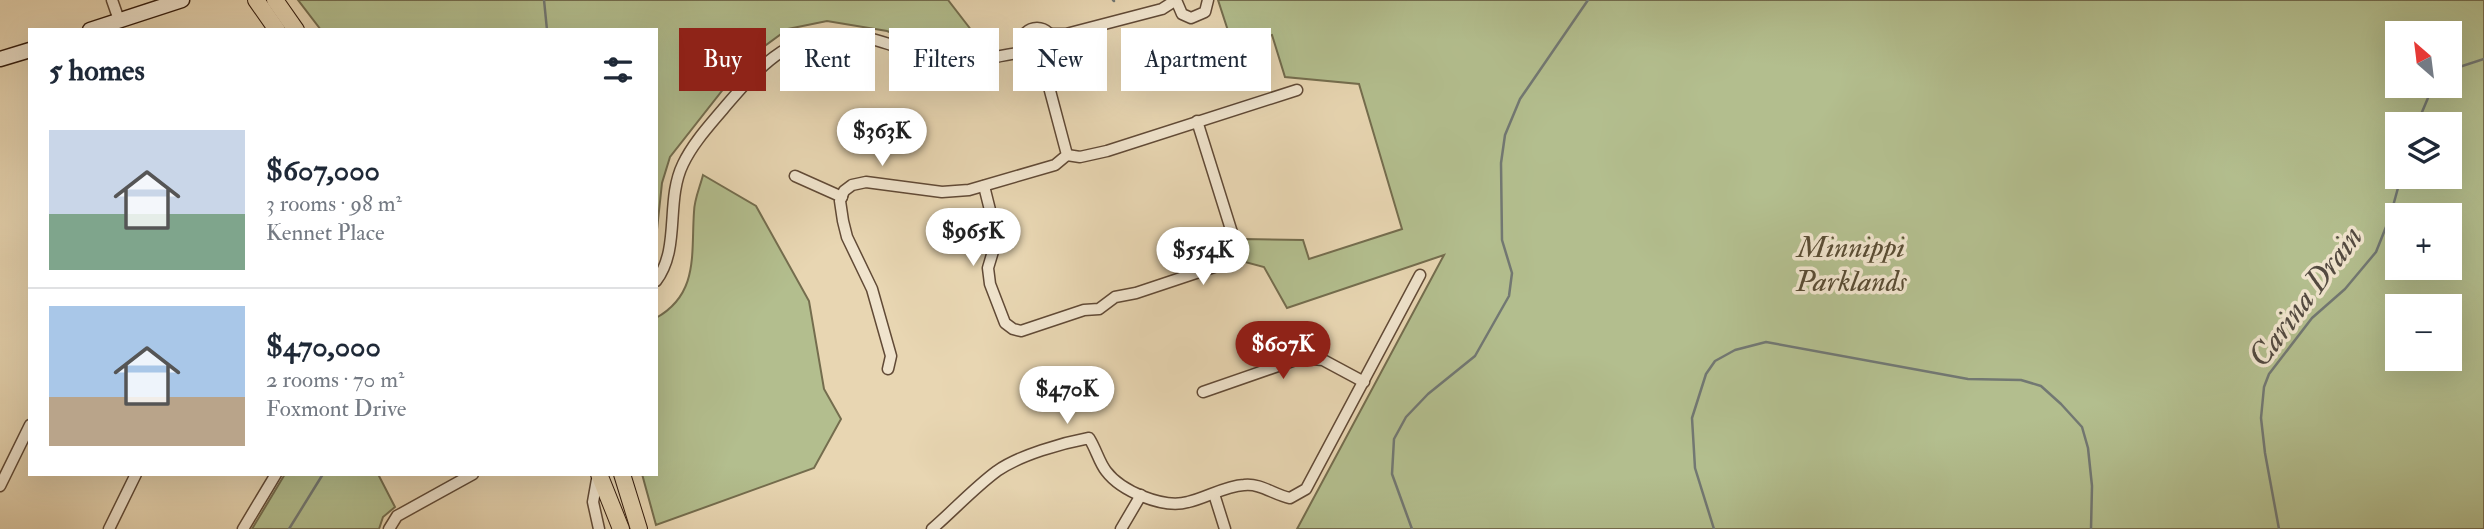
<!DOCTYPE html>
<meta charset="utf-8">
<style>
:root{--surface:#fff;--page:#f6f6f7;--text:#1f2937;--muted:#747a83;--line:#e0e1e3;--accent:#8f2418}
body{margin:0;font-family:"IM FELL Double Pica",serif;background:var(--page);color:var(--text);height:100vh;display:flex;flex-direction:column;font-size:26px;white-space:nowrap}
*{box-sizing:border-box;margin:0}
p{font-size:23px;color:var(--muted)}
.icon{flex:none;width:38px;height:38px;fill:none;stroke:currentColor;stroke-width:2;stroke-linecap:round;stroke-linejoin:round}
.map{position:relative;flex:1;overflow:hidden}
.details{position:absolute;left:28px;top:28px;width:630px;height:448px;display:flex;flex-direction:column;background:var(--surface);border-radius:0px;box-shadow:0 7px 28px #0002}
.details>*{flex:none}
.top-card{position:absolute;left:679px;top:28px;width:665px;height:63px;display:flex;gap:14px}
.needle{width:46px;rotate:332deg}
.buttons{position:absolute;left:2385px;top:21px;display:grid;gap:14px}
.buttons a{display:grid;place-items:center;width:77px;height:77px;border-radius:0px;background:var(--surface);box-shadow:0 7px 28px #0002;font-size:35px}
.price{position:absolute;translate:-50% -60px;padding:0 16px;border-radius:24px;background:#fff;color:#222;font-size:23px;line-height:46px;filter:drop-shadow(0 2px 4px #0008)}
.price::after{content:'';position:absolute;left:50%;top:42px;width:21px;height:16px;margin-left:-10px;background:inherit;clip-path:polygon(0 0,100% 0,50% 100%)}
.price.selected{background:var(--accent);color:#fff}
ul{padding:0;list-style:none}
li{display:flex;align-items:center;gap:21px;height:175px;padding:0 21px}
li+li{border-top:2px solid var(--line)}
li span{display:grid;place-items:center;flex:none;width:196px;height:140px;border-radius:0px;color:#555}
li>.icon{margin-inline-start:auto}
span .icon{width:84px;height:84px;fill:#fffc;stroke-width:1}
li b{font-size:30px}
h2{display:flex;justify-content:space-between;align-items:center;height:84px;padding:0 21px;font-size:30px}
.chip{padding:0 24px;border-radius:0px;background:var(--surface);box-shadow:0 7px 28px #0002;font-size:24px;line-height:63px}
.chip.selected{background:var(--accent);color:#fff}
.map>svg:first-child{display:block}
</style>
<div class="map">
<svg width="2484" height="529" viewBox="0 0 2484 529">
<rect width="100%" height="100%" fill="#e8d6b2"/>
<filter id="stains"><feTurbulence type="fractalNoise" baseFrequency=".00286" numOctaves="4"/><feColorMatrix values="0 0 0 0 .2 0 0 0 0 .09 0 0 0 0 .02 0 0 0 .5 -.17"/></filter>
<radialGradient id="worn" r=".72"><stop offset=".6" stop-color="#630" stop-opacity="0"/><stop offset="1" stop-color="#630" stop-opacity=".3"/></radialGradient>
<!-- green -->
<g fill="#b3be8e" stroke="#746d4e" stroke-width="2" fill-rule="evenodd">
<path d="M298,0H948L982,44L956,49L901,37L887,31L827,21L788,29L747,59L670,157L662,183L656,239V30H321Z"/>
<path d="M1218,0H2484V529H1297L1444,255L1287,308L1264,267L1245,262L1244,239L1303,240L1309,259L1402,229L1359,84L1285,77L1272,35L1233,46ZM2450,33V86H2398V33ZM2450,124V177H2398V124ZM2398,215H2450V268H2398ZM2398,306H2450V359H2398Z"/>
<path d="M703,175L756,206L809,301L824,389L841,419L814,468L656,525L642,474H656V318C699,294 691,254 694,212C694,200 700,187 703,175Z"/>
<path d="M285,474H378L395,507L383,517L379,529H252Z"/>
</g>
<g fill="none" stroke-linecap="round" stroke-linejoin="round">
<!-- stream -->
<g stroke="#727873" stroke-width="2.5">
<path d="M544,0L547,30"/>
<path d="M1113,0L1114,1"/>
<path d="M2450,70L2484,59"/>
<path d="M2417,124L2433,86"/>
<path d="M289,529L323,474"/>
<path d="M1412,529L1392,474L1394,439L1406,417L1428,394L1475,356L1509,296L1512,273L1502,240L1501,163L1505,135L1520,99L1588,0"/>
<path d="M1714,529L1695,468L1692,418L1706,374L1715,361L1735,350L1766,342L1968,379L2021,380L2041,386L2061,404L2082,427L2088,448L2092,486L2091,529"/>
<path d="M2279,529L2265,453L2261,418L2264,387L2269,374L2312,318L2345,289L2376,252L2390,217L2401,177"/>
</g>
<defs>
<g id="street">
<path d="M112,0L119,20"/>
<path d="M1176,0L1182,14L1191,18L1205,12L1208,0"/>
<circle cx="1037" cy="44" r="16"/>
<path d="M1049,34H1066L1162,9L1176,0"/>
<path d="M1067,155L1080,157L1107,151L1297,90"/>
<path d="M795,176L842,197"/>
<path d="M984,186L997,238L988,268L990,284L1005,323L1013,329L1021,331L1084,310L1099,309L1115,297L1136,293L1217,266L1232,256L1235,249L1234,239L1197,121"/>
<path d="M656,281C681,248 665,201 683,164C693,143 709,126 724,108C762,64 792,28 857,36C890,40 920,60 954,62C977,64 1000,54 1022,53"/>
<path d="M888,369L891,356L872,289L847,237L843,221L840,201L844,191L852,185L866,182L942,192L969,190L1055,165L1067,155L1066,151L1045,72L1036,61"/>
<path d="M1203,392L1301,358L1323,360L1364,382"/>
<path d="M598,474L593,502L599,529"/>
<path d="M0,486L30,425"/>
<path d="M1214,494L1225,529"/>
<path d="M109,529L136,474"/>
<path d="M243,529L276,474"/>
<path d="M389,529L397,516L473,474"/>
<path d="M932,529C954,510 974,488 997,471C1020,455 1062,443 1089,438C1096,449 1099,462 1106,471C1121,491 1163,509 1188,502C1206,498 1225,486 1244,485C1261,483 1274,495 1290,498L1306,489L1420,275"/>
<path d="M1121,529L1141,495"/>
</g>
<g id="secondary">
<path d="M90,30L182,0"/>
<path d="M0,59L30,50"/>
</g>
<g id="primary">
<path d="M256,0L277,30"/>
<path d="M275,0L296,30"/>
<path d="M599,474L621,529"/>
<path d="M622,474L639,529"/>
</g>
</defs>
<!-- street casing -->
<use href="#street" stroke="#614a36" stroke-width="13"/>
<!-- secondary casing -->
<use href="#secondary" stroke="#341c0d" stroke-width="17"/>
<!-- primary casing -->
<use href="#primary" stroke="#341c0d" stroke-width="18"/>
<!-- street -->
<use href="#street" stroke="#f0e4cd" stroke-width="10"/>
<!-- secondary -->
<use href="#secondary" stroke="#f0e4cd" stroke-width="14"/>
<!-- primary -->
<use href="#primary" stroke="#e8d6b2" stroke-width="16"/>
</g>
<g text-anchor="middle" stroke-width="7" stroke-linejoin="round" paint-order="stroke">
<!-- park labels -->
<g font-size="30" font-style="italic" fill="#5a4d34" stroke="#f0e4cd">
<text x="1851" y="257">Minnippi<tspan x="1851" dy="34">Parklands</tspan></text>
</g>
<!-- water labels -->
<g font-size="32" font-style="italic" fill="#534a40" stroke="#f0e4cd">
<text transform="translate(2305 296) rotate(-53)" y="11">Carina Drain</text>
</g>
</g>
<rect width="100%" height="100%" filter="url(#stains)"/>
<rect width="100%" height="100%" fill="url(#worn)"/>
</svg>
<div class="buttons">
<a><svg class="needle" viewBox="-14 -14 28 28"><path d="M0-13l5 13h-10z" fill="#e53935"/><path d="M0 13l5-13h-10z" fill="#747a83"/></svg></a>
<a><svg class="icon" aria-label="layers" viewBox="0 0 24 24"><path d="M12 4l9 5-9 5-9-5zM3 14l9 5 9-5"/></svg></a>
<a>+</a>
<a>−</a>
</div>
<b class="price" style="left:882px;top:168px">$363K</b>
<b class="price" style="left:973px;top:268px">$965K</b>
<b class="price" style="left:1203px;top:287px">$554K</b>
<b class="price selected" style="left:1283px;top:381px">$607K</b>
<b class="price" style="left:1067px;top:426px">$470K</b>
<div class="top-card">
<a class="chip selected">Buy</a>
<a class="chip">Rent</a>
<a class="chip">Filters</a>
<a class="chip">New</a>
<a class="chip">Apartment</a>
</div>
<section class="details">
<h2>5 homes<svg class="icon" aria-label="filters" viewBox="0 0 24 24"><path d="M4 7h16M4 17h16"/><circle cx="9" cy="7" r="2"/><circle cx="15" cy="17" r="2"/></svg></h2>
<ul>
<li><span style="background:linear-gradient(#c9d6e8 60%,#7fa58c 0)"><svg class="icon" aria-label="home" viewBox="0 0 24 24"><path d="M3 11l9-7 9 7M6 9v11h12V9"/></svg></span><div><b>$607,000</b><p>3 rooms · 98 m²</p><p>Kennet Place</p></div></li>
<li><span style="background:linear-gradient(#a9c7e8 65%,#b9a48a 0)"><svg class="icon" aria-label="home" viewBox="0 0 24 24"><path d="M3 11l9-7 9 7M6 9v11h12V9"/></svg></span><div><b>$470,000</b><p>2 rooms · 70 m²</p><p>Foxmont Drive</p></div></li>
</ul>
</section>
</div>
